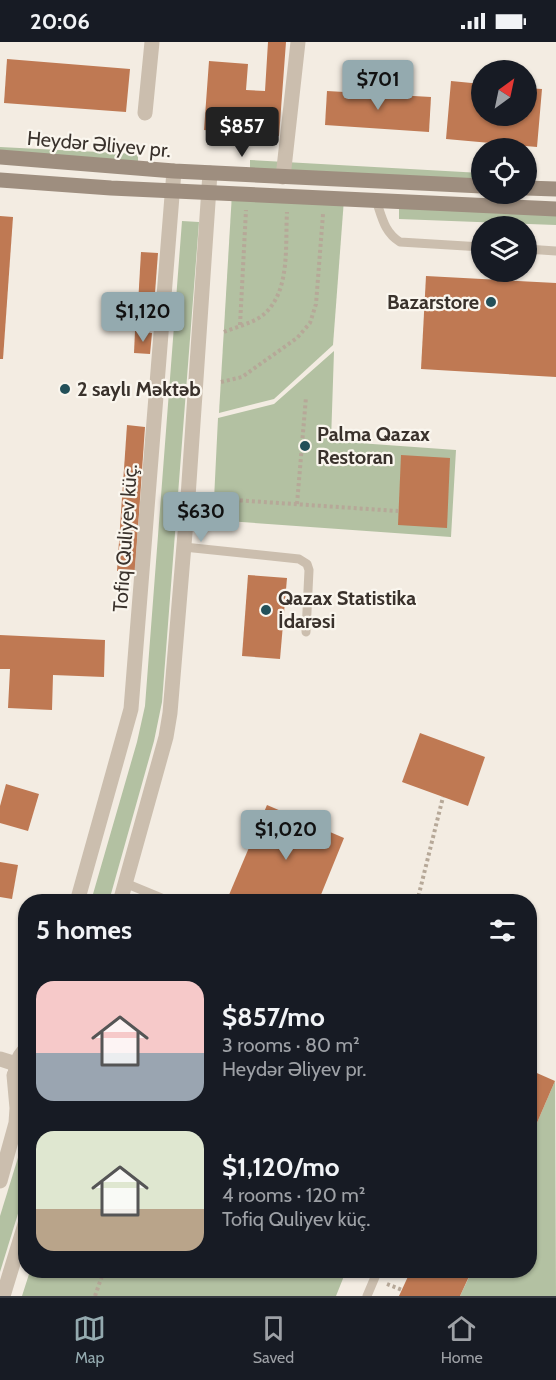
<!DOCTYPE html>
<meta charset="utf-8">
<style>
:root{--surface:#171b24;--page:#20242c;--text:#f1f3f6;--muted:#9ea1a6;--line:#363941;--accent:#94aaaf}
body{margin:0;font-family:Cabin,sans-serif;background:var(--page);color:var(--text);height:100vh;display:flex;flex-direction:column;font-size:22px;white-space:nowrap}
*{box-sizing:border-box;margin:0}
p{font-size:20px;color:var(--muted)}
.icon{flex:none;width:33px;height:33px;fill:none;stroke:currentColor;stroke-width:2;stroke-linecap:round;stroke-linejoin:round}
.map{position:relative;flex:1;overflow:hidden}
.side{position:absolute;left:18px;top:852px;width:519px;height:384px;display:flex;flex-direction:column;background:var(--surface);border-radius:24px;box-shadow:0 2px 4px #0004}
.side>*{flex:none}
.needle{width:39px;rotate:33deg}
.buttons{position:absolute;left:471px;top:18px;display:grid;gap:12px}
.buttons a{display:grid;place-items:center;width:66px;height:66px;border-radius:50%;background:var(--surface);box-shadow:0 2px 4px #0004;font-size:30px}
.price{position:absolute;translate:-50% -51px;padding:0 14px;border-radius:6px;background:var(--accent);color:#111;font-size:20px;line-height:39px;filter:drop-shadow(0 2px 3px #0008)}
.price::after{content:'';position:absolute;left:50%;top:36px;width:18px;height:14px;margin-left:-9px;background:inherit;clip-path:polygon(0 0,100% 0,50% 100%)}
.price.active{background:#222;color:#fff}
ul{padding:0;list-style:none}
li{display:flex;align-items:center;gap:18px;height:150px;padding:0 18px}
li span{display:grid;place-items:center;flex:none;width:168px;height:120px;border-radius:18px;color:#555}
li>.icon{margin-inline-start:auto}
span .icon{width:72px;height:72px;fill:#fffc;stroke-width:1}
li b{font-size:26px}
h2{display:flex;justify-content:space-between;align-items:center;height:72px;padding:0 18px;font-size:26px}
.status{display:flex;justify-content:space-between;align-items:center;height:42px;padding:0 30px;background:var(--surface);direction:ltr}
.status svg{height:16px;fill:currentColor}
.dock{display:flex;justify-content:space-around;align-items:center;height:84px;border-top:2px solid var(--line);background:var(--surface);font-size:16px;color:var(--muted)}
.dock a{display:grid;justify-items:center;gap:3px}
.dock .active{color:var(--accent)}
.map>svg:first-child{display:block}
</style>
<div class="status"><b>20:06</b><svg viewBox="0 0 49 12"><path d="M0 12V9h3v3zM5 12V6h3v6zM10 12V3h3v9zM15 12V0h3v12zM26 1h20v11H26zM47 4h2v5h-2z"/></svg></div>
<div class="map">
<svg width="556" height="1254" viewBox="0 0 556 1254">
<rect width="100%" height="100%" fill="#f3ece2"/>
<!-- green -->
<g fill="#b3c1a2">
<path d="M0,105L138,112V121L0,113Z"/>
<path d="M250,118L481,131V140L250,127Z"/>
<path d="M232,151L344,157L333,303L274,357L219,371Z"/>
<path d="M399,161L556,167V183L399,177Z"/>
<path d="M182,179L199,180L162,660L154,699L109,859H91L137,700L145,664Z"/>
<path d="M334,309L331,399L456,408L451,495L213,478L218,376L274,362Z"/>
<path d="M555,1039L556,1254H460L472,1229L530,1228V1097Z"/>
<path d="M25,1093V1149L0,1230V1174Z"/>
<path d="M30,1229V1228L346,1229L336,1254H22Z"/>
</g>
<!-- building -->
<g fill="#bf7953">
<path d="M268,0H286L279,94L204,88L209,19L248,22L246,48L265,49Z"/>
<path d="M7,17L130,27L126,70L4,61Z"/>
<path d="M451,39L482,42V74H526V46L542,47L537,105L446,97Z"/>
<path d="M327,49L431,55L429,90L325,83Z"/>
<path d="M0,174L13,175L3,317H0Z"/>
<path d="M141,210L158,211L154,264L138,262Z"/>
<path d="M426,234L556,241V335L421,327Z"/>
<path d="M135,289L152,291L150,312L134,311Z"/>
<path d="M127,383L145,385L135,530L117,529Z"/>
<path d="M401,413L450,416L447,486L398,483Z"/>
<path d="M248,533L287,536L280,617L242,614Z"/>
<path d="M0,593L105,598L104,635L53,633L52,668L8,666L10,627H0Z"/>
<path d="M420,691L485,715L468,764L402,740Z"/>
<path d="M6,742L39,752L28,789L0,781V764Z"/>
<path d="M267,763L344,796L318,860H226Z"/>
<path d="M0,820L18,823L12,857L0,855Z"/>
<path d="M530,1028L555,1039L530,1097Z"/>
<path d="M411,1228H472L460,1254H399Z"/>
</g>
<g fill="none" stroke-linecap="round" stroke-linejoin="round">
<!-- path -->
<g stroke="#b6a898" stroke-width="4" stroke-dasharray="3 3" stroke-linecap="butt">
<path d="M240,283L246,168"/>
<path d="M224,290C236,285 253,281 263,273C291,250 285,203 287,170"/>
<path d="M221,340L242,335L297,296L310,281L316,262L323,172"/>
<path d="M204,456L398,469"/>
<path d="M297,462L306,355"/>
<path d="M417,860L443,755"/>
<path d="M387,1242L402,1248"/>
<path d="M95,1254L104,1228"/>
</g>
<!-- service -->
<g stroke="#cbbeae" stroke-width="9">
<path d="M376,158C382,175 384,190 400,200L482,205"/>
<path d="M526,207L556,209"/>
<path d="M184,505L299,517L307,522L309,528L306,590"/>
<path d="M125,841L171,860"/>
<path d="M367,1254L378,1228"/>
</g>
<!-- minor -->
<g stroke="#cbbeae" stroke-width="15">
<path d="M145,71L152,0"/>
<path d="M283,135L298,0"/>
<path d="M77,860L131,667L174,129"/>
<path d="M120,860L166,695L170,671L188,455L210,131"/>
<path d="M0,1017L16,1022"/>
<path d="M16,1042C14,1029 15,1017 26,1007"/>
<path d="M0,1139L16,1081L17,1066L14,1033"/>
<path d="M3,1254L26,1179"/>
</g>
<!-- secondary -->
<g stroke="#9e8e7f" stroke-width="15">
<path d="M0,115L174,129L482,144"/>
<path d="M0,138L111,146L556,167"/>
<path d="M526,146L556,147"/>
</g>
</g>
<!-- markers -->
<g fill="#235059" stroke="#faf6ee" stroke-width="2">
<circle cx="491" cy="260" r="6"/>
<circle cx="65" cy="347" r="6"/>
<circle cx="305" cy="404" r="6"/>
<circle cx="266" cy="568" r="6"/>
</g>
<g text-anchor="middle" stroke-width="4.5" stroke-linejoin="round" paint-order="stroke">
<!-- street labels -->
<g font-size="20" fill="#3a322c" stroke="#faf6ee">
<text transform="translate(99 102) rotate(5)" y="7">Heydər Əliyev pr.</text>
<text transform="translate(125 496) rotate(-86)" y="7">Tofiq Quliyev küç.</text>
</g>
<!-- poi labels -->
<g font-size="20" font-weight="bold" fill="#3a322c" stroke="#faf6ee" text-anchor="start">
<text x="479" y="267" text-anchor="end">Bazarstore</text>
<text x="77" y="354">2 saylı Məktəb</text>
<text x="317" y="399">Palma Qazax<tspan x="317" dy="23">Restoran</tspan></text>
<text x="278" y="563">Qazax Statistika<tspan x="278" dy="23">İdarəsi</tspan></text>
</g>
</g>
</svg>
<div class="buttons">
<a><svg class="needle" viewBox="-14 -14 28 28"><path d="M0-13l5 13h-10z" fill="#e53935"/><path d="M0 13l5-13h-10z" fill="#9ea1a6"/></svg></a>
<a><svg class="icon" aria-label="locate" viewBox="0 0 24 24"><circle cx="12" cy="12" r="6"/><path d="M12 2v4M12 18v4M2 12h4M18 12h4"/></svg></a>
<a><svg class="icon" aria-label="layers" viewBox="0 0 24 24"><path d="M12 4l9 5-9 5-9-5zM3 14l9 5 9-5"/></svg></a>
</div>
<b class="price" style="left:378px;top:69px">$701</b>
<b class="price active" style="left:242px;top:116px">$857</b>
<b class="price" style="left:143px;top:301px">$1,120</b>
<b class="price" style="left:201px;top:501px">$630</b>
<b class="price" style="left:286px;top:819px">$1,020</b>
<section class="side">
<h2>5 homes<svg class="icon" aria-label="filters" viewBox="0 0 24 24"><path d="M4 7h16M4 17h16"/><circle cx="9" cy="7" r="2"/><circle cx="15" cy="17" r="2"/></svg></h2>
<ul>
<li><span style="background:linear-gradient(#f6c9c9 60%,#9aa5b1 0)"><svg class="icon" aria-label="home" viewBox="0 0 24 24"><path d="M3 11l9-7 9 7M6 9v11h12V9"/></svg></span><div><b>$857/mo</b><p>3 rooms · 80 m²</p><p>Heydər Əliyev pr.</p></div></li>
<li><span style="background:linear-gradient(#dfe7d0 65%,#b9a48a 0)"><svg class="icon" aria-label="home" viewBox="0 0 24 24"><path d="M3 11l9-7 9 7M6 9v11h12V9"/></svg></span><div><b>$1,120/mo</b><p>4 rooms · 120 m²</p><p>Tofiq Quliyev küç.</p></div></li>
</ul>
</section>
</div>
<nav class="dock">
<a class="active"><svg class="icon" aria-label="map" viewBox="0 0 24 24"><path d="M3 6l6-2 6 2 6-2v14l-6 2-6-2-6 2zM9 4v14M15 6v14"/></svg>Map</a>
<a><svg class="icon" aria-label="saved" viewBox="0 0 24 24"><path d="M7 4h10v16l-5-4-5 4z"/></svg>Saved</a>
<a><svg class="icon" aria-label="home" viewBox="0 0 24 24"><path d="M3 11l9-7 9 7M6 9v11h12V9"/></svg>Home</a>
</nav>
